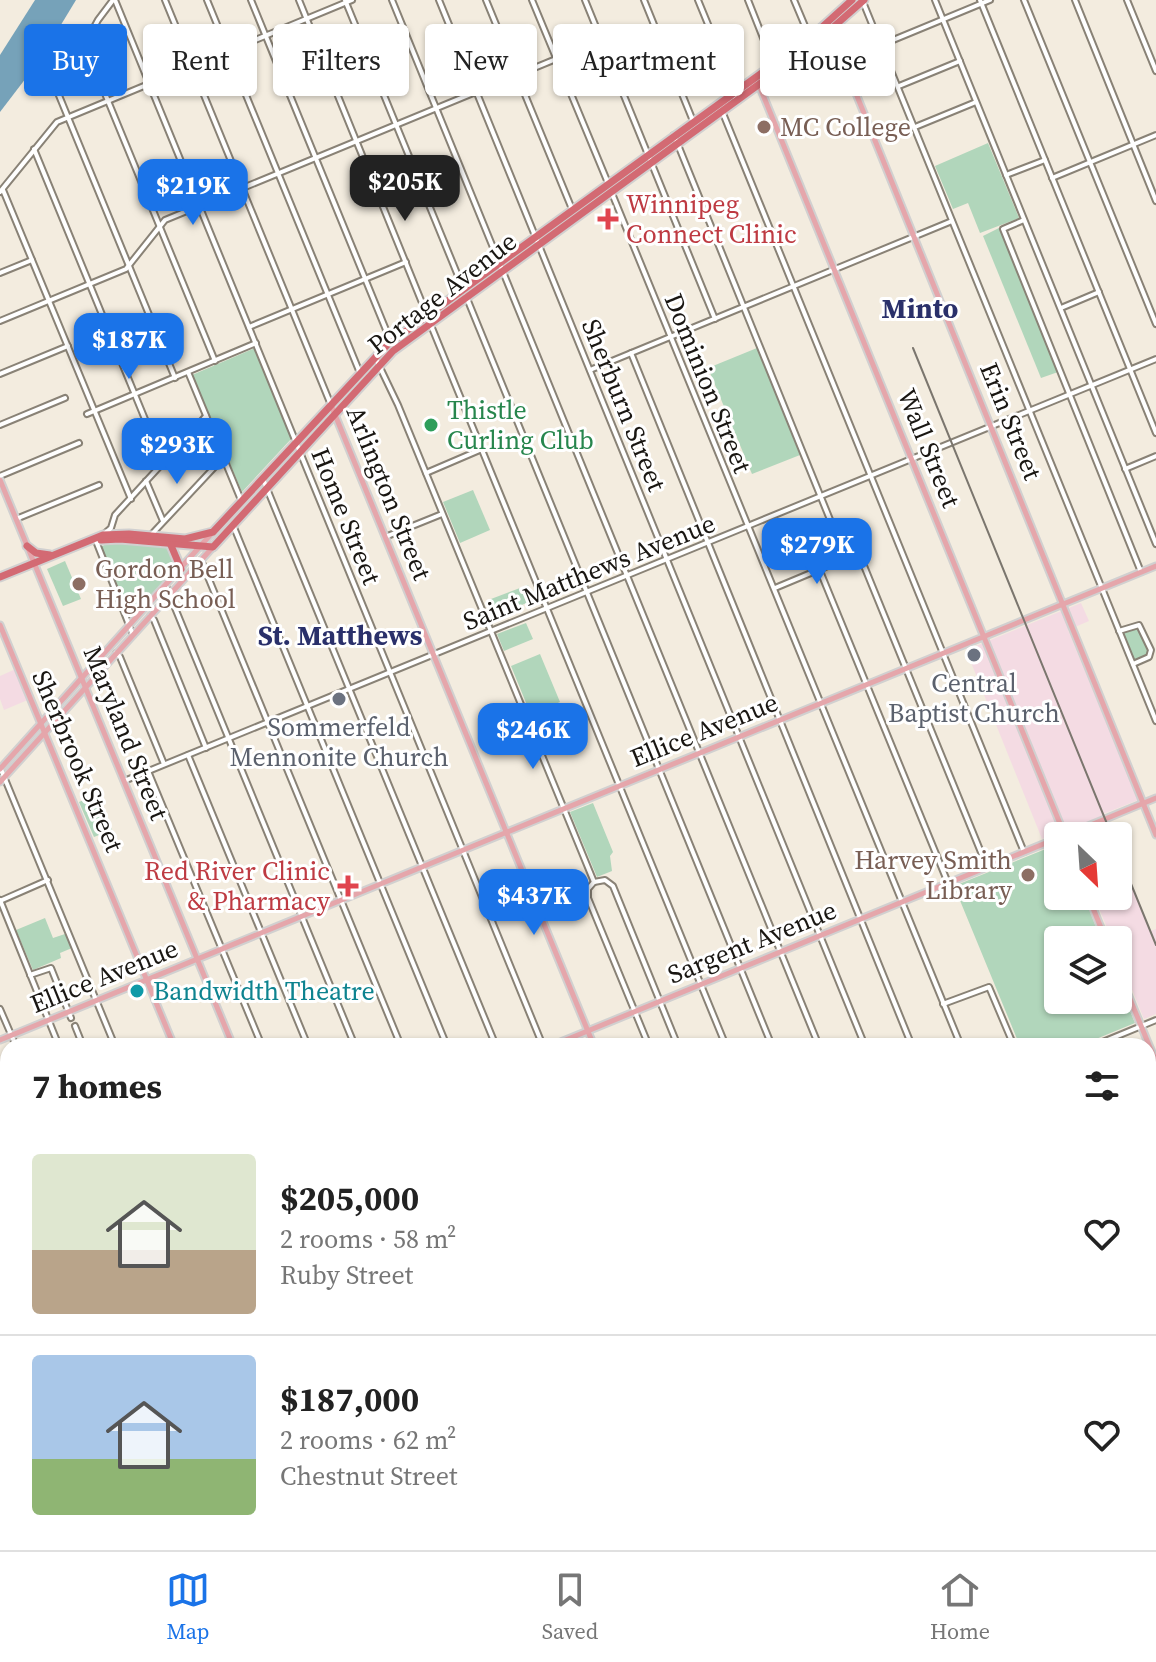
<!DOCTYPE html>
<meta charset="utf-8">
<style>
:root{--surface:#fff;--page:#f2f2f2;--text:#222;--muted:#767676;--line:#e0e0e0;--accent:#1a73e8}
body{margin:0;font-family:"Source Serif 4",serif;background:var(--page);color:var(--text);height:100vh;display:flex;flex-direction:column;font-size:30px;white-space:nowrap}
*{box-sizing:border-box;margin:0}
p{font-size:26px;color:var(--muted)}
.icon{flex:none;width:44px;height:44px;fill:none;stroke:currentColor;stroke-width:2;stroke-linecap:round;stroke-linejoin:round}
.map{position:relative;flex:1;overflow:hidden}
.drawer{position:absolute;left:0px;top:1038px;width:1156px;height:512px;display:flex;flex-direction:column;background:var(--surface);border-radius:24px 24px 0 0;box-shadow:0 2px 6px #0004}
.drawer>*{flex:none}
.hud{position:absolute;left:24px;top:24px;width:1108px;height:72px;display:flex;gap:16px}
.needle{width:52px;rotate:155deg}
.fabs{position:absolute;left:1044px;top:822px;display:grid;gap:16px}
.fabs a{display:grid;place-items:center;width:88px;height:88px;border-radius:8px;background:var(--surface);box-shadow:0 2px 6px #0004;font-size:40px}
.price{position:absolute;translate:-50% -68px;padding:0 18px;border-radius:16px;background:var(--accent);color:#fff;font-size:26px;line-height:52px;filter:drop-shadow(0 2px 4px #0008)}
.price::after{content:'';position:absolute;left:50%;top:48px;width:24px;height:18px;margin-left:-12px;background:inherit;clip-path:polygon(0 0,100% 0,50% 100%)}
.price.active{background:#222;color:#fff}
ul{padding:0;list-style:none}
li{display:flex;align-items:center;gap:24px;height:200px;padding:0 32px}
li+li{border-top:2px solid var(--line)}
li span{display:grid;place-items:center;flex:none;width:224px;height:160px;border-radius:8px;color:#555}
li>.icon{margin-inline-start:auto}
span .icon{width:96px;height:96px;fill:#fffc;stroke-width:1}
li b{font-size:34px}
h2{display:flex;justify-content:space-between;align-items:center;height:96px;padding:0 32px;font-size:34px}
.tag{padding:0 28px;border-radius:8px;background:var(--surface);box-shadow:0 2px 6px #0004;font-size:28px;line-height:72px}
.tag.active{background:var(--accent);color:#fff}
.menu{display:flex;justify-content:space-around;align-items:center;height:112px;border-top:2px solid var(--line);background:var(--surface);font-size:22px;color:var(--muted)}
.menu a{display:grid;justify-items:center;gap:4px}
.menu .active{color:var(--accent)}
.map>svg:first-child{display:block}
</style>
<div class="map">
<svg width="1156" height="1550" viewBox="0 0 1156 1550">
<rect width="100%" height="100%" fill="#f3ecdf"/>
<!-- industrial -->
<g fill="#f4dbe3">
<path d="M1081,603L1089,621L1068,630L1138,800L1103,814L1112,836H1070L1066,828L1042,839L966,650Z"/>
<path d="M18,668L30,699L4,710L0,699V676Z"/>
<path d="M1118,852L1150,931L1156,929V1014L1144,1019L1118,955V940H1112L1094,896H1118Z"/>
<path d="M1148,1498H1151V1550H978L974,1542H1148Z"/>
</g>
<!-- medical -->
<rect fill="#eedced" x="330" y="1542" width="286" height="8"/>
<!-- green -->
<g fill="#b1d6bb">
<path d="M988,143L1019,218L980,233L968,203L953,209L935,166Z"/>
<path d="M999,228L1058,372L1041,378L983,236Z"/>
<path d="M255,348L292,438L242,492L192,375Z"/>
<path d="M757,348L800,455L752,474L708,368Z"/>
<path d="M473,490L490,530L460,543L443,502Z"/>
<path d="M109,543L171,547L178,564L133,616H129C117,595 112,563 100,547Z"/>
<path d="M65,561L81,599L63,606L47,569Z"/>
<path d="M528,585L534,600L497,615L491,599Z"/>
<path d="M526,623L533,639L504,651L497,634Z"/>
<path d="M1138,626L1149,651L1148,656L1134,660L1122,633Z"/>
<path d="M540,654L560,702L531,715L511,666Z"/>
<path d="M98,794L112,830L94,837L79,802Z"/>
<path d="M593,803L613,852L610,856L612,871L597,877L570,812Z"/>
<path d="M1058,844V896H1084L1101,940H1058V1000H1118V981L1135,1023L1079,1046H1020L954,886Z"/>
<path d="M45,918L53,938L65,934L72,948L60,953L61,958L33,970L16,930Z"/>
<path d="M757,1542H932L935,1550H757Z"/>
</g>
<!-- water -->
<path fill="#76a2b9" d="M35,0H76L39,61L0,112V55Z"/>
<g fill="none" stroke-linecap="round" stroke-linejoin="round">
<defs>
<g id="minor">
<path d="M113,0L98,20L58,93L175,378"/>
<path d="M115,0L543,1046"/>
<path d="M165,0L331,405"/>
<path d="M207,0L360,373"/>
<path d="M251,0L391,342"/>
<path d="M299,0L427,315"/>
<path d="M345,0L463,288"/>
<path d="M392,0L819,1046"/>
<path d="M439,0L865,1046"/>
<path d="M486,0L572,209"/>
<path d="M532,0L608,183"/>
<path d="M585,0L715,319"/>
<path d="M644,0L693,121"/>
<path d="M698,0L735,90V101"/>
<path d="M748,0L773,63"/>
<path d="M794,0L810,38"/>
<path d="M935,0L1156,544"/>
<path d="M980,0L1156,433"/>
<path d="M1024,0L1156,324"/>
<path d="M1075,0L1156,201"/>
<path d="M1127,0L1156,71"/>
<path d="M863,2L1156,721"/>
<path d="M85,45L215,361"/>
<path d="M881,45L990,0"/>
<path d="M899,86L960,61"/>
<path d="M722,111L1024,852"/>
<path d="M915,127L976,102"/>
<path d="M674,135L846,559"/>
<path d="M34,149L163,463"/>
<path d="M1006,175L1045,160"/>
<path d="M1052,178L1156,135"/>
<path d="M3,190L131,499"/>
<path d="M611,191L961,1046"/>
<path d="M0,192L57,122L352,0"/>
<path d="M1024,220L1003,229L1141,572"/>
<path d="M0,273L32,260"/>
<path d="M466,296L772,1046"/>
<path d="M1061,308L1099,292"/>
<path d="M0,321L126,269L165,220L556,59"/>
<path d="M430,323L726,1046"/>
<path d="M249,327L406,262"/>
<path d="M631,353L912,1046"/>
<path d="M375,357L398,405L594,882"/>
<path d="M590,370L952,221"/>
<path d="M188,372L241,500"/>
<path d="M0,374L68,346"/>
<path d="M87,414L256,343"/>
<path d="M0,425L65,398"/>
<path d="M1125,469L1156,456"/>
<path d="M426,473L482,449"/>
<path d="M0,476L79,443"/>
<path d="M263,479L496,1046"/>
<path d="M146,481L163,521"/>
<path d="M16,519L99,485"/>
<path d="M233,525L447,1046"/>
<path d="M104,534L111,528L115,515L206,416"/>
<path d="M151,535L223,458"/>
<path d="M385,537L442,514"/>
<path d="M96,541L133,635"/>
<path d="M201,560L401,1046"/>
<path d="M820,571L948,883"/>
<path d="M166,586L355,1046"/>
<path d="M775,588L854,555L860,556L987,867"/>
<path d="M150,616L154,620L206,748"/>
<path d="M1119,631L1139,625L1151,650L1149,657L1133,664"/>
<path d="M116,653L120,657L164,764"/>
<path d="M188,755L308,1046"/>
<path d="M0,767L115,1046"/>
<path d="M148,771L262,1046"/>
<path d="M124,781L1156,359"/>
<path d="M594,882L605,880L613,886L678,1046"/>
<path d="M594,882L588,889V898L649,1046"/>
<path d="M0,900L59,1046"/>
<path d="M0,901L48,880"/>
<path d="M30,975L51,968L71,1018"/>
<path d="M943,1004L989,987L1014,1046"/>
<path d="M0,1009L16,1046"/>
<path d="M75,1026L83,1046"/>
<path d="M1093,1046L1156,1020"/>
<path d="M0,1120L8,1139"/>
<path d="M1,1348L6,1364L3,1370"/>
<path d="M1,1348L8,1360"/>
<path d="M1148,1376L1156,1396"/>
<path d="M0,1512H8"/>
<path d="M9,1550V1542"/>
<path d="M108,1550V1542"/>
<path d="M161,1550V1542"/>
<path d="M270,1550L271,1542"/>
<path d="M324,1550V1542"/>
<path d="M378,1550V1542"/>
<path d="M622,1550V1542"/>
<path d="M1154,1550L1156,1472"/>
</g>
<g id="major">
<path d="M821,27L832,35L840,54L1156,835"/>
<path d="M759,85L1065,836"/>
<path d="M331,405L594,1046"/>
<path d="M0,480L233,1046"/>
<path d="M0,625L174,1046"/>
<path d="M0,769L212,533"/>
<path d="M0,782L213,547"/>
<path d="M1064,836L1156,798"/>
<path d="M1088,896L1106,940"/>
<path d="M1118,970L1156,1062"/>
<path d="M0,1040L1156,566"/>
<path d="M551,1046L1058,838"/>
<path d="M0,1257L8,1276"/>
<path d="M0,1370H8"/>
<path d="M0,1424H8"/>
<path d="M1148,1445H1156"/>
<path d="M1148,1452H1156"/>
<path d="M937,1542L940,1550"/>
<path d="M945,1542L948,1550"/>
<path d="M53,1550V1542"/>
<path d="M751,1550L752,1542"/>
</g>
<g id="highway">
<path d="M101,540L120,539L213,547L393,351L813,45L864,0"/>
<path d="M170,543L181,569"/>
<path d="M27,546L36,553L50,555"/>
<path d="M0,577L103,535L129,534L185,539L213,532L387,345L810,38L852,0"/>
</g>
</defs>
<!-- minor casing -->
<use href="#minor" stroke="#898276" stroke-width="8"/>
<!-- major casing -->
<use href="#major" stroke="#d1d0d0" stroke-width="9"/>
<!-- highway casing -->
<use href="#highway" stroke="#d1d0d0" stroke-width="11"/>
<!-- minor -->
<use href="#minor" stroke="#fff" stroke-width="4"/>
<!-- major -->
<use href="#major" stroke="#e5a6ab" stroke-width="5"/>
<!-- highway -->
<use href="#highway" stroke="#d36a73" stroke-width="7"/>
<!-- rail -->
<g stroke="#7b766e" stroke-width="2">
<path d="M913,348L1112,836"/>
<path d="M1118,852L1156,945"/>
</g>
</g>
<!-- markers -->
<g fill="#8d6e63" stroke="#fff" stroke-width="3">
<circle cx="764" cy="127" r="8"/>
<circle cx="79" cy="584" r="8"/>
<circle cx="1028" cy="875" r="8"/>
</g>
<g fill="#e0444e" stroke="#fff" stroke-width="3">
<path d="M604 207h8v8h8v8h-8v8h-8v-8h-8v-8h8z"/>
<path d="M344 874h8v8h8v8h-8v8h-8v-8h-8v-8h8z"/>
</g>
<circle fill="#2e9e5b" stroke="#fff" stroke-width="3" cx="431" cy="425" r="8"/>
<g fill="#6b7280" stroke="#fff" stroke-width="3">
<circle cx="974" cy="655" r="8"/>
<circle cx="339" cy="699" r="8"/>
</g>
<circle fill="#0f9aa8" stroke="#fff" stroke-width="3" cx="137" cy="991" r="8"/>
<g text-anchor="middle" stroke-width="6" stroke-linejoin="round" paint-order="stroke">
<!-- education labels -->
<g font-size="26" fill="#785e54" stroke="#fff" text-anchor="start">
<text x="780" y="136">MC College</text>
<text x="95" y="578">Gordon Bell<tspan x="95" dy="30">High School</tspan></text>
<text x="1012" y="869" text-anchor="end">Harvey Smith<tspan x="1012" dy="30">Library</tspan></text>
</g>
<!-- health labels -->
<g font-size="26" fill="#be3a42" stroke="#fff" text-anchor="start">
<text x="626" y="213">Winnipeg<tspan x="626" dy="30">Connect Clinic</tspan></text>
<text x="330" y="880" text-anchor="end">Red River Clinic<tspan x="330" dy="30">&amp; Pharmacy</tspan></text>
</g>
<!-- street labels -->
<g font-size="26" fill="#191612" stroke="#fff">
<text transform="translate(442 293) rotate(-38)" y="9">Portage Avenue</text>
<text transform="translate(708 383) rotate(68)" y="9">Dominion Street</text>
<text transform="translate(624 405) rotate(68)" y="9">Sherburn Street</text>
<text transform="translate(1011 421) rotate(68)" y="9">Erin Street</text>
<text transform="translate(929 448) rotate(68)" y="9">Wall Street</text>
<text transform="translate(389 493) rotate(68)" y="9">Arlington Street</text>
<text transform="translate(346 516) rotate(68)" y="9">Home Street</text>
<text transform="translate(589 572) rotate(-22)" y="9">Saint Matthews Avenue</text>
<text transform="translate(704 730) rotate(-22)" y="9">Ellice Avenue</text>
<text transform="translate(126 733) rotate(68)" y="9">Maryland Street</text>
<text transform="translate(78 761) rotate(67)" y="9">Sherbrook Street</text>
<text transform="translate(752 942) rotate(-22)" y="9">Sargent Avenue</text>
<text transform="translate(104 976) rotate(-22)" y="9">Ellice Avenue</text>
</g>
<!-- leisure labels -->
<g font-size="26" fill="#27864d" stroke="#fff" text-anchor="start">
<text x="447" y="419">Thistle<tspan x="447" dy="30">Curling Club</tspan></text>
</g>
<!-- worship labels -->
<g font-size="26" fill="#5b616d" stroke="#fff">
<text x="974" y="692">Central<tspan x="974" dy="30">Baptist Church</tspan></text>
<text x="339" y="736">Sommerfeld<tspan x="339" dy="30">Mennonite Church</tspan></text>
</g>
<!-- culture labels -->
<g font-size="26" fill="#0d838f" stroke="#fff" text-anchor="start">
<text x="153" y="1000">Bandwidth Theatre</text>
</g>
<!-- neighbourhood labels -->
<g font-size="28" font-weight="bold" fill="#2a306a" stroke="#fff">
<text x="920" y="318">Minto</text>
<text x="340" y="645">St. Matthews</text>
</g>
</g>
</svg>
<div class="fabs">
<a><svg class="needle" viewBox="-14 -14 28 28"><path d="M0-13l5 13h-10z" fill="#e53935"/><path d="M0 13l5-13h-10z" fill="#767676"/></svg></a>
<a><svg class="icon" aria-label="layers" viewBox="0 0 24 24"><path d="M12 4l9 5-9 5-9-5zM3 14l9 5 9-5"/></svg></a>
</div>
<b class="price active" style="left:405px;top:223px">$205K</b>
<b class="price" style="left:193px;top:227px">$219K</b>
<b class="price" style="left:129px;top:381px">$187K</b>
<b class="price" style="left:177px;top:486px">$293K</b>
<b class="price" style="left:817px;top:586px">$279K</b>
<b class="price" style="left:533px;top:771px">$246K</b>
<b class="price" style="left:534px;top:937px">$437K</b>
<div class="hud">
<a class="tag active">Buy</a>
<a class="tag">Rent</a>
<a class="tag">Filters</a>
<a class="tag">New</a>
<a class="tag">Apartment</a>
<a class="tag">House</a>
</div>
<section class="drawer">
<h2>7 homes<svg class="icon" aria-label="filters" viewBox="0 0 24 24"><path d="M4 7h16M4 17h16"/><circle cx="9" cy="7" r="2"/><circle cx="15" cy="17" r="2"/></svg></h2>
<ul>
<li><span style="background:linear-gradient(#dfe7d0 60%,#b9a48a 0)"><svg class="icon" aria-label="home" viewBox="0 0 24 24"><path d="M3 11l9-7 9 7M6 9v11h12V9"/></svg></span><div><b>$205,000</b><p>2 rooms · 58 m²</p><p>Ruby Street</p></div><svg class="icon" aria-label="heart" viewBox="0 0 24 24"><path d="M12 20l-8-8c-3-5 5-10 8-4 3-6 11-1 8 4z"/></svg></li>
<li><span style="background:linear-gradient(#a9c7e8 65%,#8fb573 0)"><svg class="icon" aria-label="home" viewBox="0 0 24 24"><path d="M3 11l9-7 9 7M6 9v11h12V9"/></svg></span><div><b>$187,000</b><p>2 rooms · 62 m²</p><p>Chestnut Street</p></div><svg class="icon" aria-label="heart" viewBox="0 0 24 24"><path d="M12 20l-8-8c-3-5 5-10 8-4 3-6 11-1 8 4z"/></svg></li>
</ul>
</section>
</div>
<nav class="menu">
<a class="active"><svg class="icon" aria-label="map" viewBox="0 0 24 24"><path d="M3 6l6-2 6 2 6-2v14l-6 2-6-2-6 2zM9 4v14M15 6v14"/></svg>Map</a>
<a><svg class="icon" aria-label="saved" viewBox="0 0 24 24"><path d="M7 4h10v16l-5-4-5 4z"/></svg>Saved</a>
<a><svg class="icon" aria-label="home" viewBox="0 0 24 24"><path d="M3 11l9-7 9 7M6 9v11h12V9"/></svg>Home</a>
</nav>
